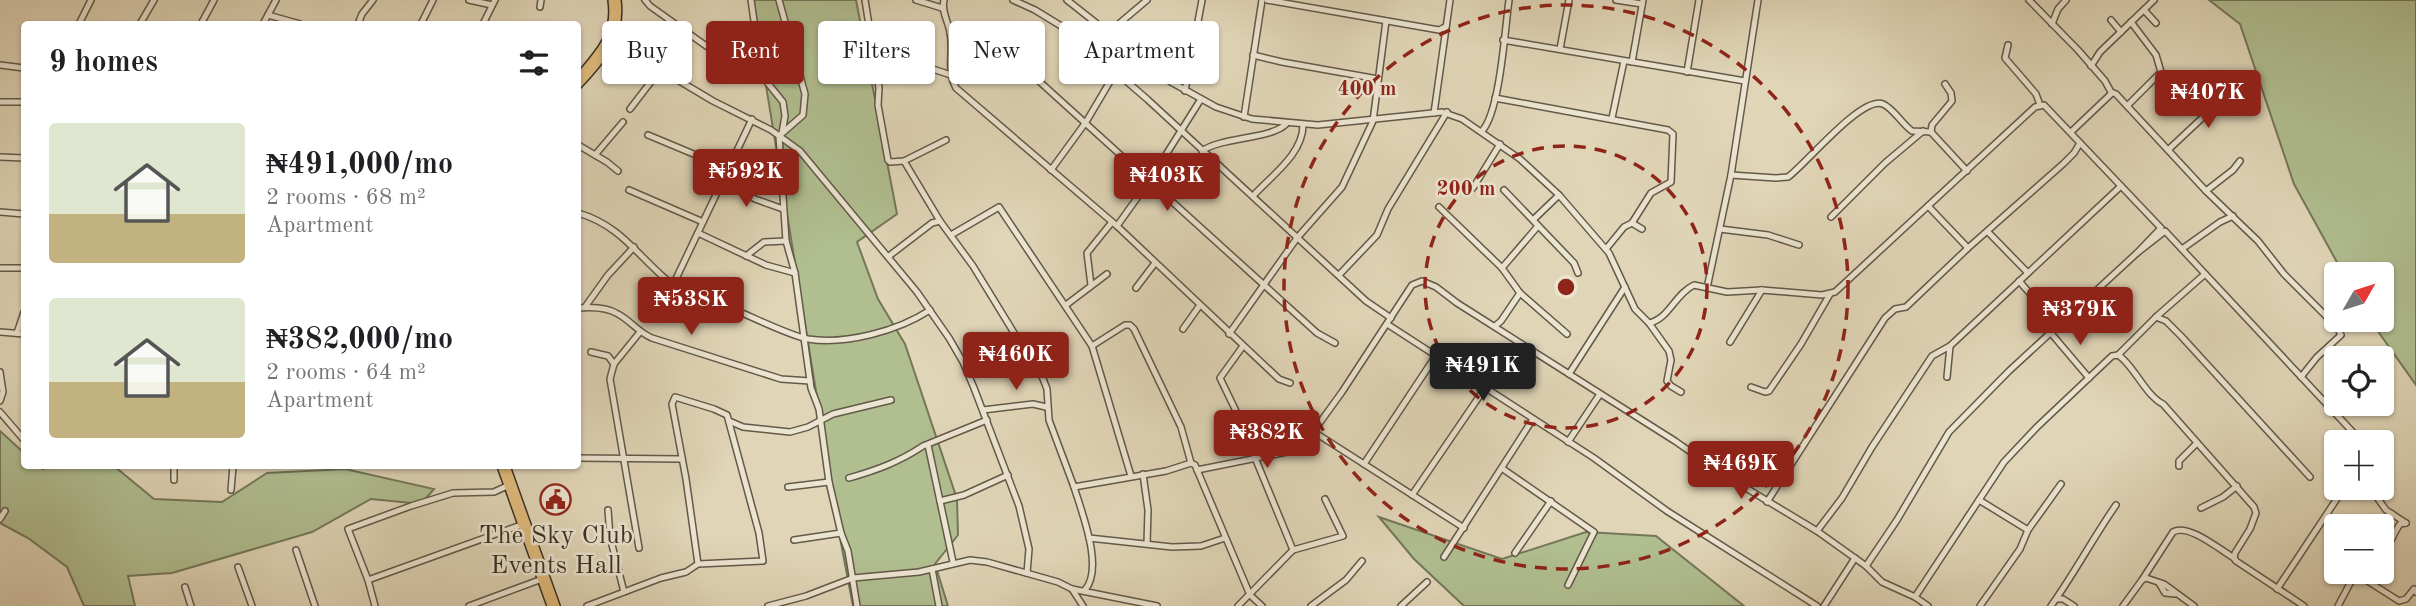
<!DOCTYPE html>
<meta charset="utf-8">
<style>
:root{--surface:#fff;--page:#f2f2f2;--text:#202124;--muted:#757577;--accent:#8f2418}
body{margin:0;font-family:"Old Standard TT",serif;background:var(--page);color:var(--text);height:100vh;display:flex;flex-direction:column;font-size:26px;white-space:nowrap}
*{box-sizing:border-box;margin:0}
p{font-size:23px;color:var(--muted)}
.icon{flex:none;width:38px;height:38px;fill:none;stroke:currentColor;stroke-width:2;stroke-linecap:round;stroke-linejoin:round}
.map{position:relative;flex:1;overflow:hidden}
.sheet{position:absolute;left:21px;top:21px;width:560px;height:448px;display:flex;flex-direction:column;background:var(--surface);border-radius:7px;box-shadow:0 2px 5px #0004}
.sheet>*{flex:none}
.banner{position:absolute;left:602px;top:21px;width:665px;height:63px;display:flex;gap:14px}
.needle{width:46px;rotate:51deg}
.controls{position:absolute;left:2324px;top:262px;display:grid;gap:14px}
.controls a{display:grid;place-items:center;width:70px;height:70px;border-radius:7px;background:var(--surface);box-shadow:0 2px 5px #0004;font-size:35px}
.price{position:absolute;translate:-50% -60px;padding:0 16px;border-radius:7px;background:var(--accent);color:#fff;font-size:23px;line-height:46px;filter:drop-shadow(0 2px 4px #0008)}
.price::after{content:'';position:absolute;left:50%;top:42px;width:21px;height:16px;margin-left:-10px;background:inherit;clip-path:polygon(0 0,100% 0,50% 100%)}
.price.current{background:#222;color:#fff}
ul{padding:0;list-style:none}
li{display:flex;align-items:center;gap:21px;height:175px;padding:0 28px}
li span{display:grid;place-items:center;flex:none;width:196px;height:140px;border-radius:7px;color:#555}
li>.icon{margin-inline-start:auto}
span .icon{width:84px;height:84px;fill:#fffc;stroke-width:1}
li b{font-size:30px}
h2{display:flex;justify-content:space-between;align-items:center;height:84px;padding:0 28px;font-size:30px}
.chip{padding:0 24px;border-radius:7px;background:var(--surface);box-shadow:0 2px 5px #0004;font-size:24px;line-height:63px}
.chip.current{background:var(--accent);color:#fff}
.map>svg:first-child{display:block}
</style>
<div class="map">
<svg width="2416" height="606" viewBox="0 0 2416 606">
<rect width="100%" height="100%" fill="#e0d5b7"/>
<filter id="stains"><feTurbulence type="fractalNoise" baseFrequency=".00286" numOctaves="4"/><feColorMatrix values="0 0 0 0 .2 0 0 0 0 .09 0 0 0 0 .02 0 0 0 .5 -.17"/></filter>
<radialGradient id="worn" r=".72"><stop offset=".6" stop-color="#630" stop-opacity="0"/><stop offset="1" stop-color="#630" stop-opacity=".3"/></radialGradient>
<!-- green -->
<g fill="#b0be90" stroke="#74775a" stroke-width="2">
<path d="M752,0H856L897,214L857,242L878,299L905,344L957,499L958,535L935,564L948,606H853L840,538Z"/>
<path d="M2209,0H2416V385L2370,320H2382V275H2344L2294,184L2240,24Z"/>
<path d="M0,431L24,453V466H39L43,469L47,466H114L154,499L222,502L267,473L345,469L434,489L421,504L371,499L312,532L172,573L128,576L135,606H84L67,567L28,538L0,523Z"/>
<path d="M1379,517L1502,559L1586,532L1656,536L1744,606H1464L1414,559Z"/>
</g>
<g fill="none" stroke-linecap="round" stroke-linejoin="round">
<defs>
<g id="minor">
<path d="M469,0L492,5"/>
<path d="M645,0L650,6L740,70L757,77L762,76"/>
<path d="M751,0L762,76L783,102L785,116L782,133"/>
<path d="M779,0L805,94L803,115L779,136L786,241L795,273L811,388L819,409L829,482L841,533L848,551L857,606"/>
<path d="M865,0L879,88L878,105L888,160L890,162L904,161L946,140"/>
<path d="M916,0L942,8"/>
<path d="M944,0C941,11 948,21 950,32C954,51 946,70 956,88L1117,226L1279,379L1290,383"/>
<path d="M1013,0L1035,10L1066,29L1147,99L1366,301L1391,318"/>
<path d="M1067,0L1171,82L1216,107L1252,119L1318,125L1442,112L1462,119L1520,159L1559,195L1609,253L1635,309L1649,323C1669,319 1675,294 1694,285L1727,292L1762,290L1822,295L1835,292L2035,107L2044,105L2161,228L2137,253L2165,231L2363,443"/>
<path d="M1267,0L1439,30L1445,27"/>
<path d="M1616,0L1642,4"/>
<path d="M2029,0L2078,50L2105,81L2111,92L2116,94L2206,191L2258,241L2284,274L2337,327L2341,335L2317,357L2301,377"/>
<path d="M540,7L541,0"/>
<path d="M2144,10L2156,23"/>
<path d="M268,15L300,24"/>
<path d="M2111,20L2121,32"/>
<path d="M79,24L91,0"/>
<path d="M140,24L154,0"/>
<path d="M201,24L214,0"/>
<path d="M263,24L276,0"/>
<path d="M358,24L362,14L373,0"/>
<path d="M421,24L433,0"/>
<path d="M483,24L495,0"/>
<path d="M2052,24L2058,9L2066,0"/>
<path d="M950,33L1019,63L1317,333L1335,343"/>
<path d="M1108,33L1147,0"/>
<path d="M616,34L656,67L713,101L771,130L800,151L917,292L949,338L963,362L974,388L1019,506L1029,549L1027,573"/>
<path d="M1503,40L1745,81"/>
<path d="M2008,45L2005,58L2036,94L2040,105"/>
<path d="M1560,49L1569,0"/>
<path d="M1253,55L1282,62L1378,79"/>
<path d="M872,57L905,60L951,75"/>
<path d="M1632,62L1643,0"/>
<path d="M0,65L24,68"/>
<path d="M2091,66L2100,52L2154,0"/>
<path d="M1687,72L1699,0"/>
<path d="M1185,91L1202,0"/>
<path d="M1495,98L1668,130L1673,134L1671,182L1651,193L1632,223L1624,227L1606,249"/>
<path d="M0,102H24"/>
<path d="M2127,106L2161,72L2156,55L2131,22"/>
<path d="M630,109L660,70"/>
<path d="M1434,113L1450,0"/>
<path d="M1244,117L1262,0"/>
<path d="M1612,118L1624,61"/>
<path d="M1482,131C1500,112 1505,29 1509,0"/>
<path d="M1931,132L1932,125L1952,101L1951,93L1945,84"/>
<path d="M2071,132L2112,93"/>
<path d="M648,135L727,168"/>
<path d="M578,145L607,162L618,171"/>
<path d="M2168,150L2231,91"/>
<path d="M1202,151C1221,137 1272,139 1286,124"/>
<path d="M595,155L623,122"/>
<path d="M0,157L24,158"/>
<path d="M904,161L940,221"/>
<path d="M1051,170L1086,122L1115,73"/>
<path d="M1731,175L1776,178L1788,177C1806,164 1862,95 1883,104C1894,109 1902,124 1912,131L1931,132L1967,171"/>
<path d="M723,179L755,199L783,209"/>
<path d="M1473,188L1500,144"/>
<path d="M629,190L703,222"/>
<path d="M1504,190L1574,263L1578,273"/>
<path d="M2206,191L2233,170L2240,161"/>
<path d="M1253,196C1272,175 1303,154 1303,125"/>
<path d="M1928,206L1968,248"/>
<path d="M1439,207L1502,268L1520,293L1567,334"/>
<path d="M0,212L24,214"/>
<path d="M578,213C623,226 639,259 674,286C690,298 710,299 728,307C749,315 787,335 808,339C845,345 898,331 930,310"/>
<path d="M1831,217L1885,163L1923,131"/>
<path d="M1533,220L1559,195"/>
<path d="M1632,223L1642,229"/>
<path d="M1117,226L1150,180L1201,99"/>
<path d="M1720,229L1768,235L1799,245"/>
<path d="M1988,232L2028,273"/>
<path d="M698,233L766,265L795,273"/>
<path d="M951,235L999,207L1092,346L1131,476"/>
<path d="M2182,249L2220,222L2233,216"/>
<path d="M746,256L764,242L786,241"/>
<path d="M889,256L932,223L940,221L973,266L1019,341L1038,366L1047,389L1049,420L1074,487"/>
<path d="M0,268H24"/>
<path d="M1502,268L1538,226"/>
<path d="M1339,275L1377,235L1388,209L1447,112"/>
<path d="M2019,281L2058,325"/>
<path d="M673,285L752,119"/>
<path d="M1091,285L1087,253L1112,222"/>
<path d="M1136,288L1155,263"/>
<path d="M1707,288L1731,175L1758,0"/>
<path d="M1066,305L1107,274"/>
<path d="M585,307L608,275L634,247"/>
<path d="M578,308C591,307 607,307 618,314C631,321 638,332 652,338L781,379L810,381"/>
<path d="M2156,317L2166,321L2181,336L2310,477"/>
<path d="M1649,323L1669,351L1671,360L1667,381L1671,386L1681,392"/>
<path d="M1387,324L1594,458L1667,511L1817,606"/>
<path d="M1495,326L1501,321L1520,293"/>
<path d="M1183,329L1200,305"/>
<path d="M0,332L24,334"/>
<path d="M2050,332L2089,378"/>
<path d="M17,333L24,312"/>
<path d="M1229,334L1297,238L1342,187L1373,121L1386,21"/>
<path d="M1730,342L1762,290"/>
<path d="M1092,346L1125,325H1130L1134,329L1181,427L1191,463"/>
<path d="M1243,346L1220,378L1235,409L1293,550"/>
<path d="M591,352L608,356L614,364"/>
<path d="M2118,355C2133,364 2145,395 2163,404L2254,507L2256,513L2250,529L2235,553L2234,558L2236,561L2304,606"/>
<path d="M0,372L3,392L0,401"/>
<path d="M1569,374L1625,287"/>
<path d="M1947,377L1950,346"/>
<path d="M1751,387L1765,392L1769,391L1801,344L1830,294"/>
<path d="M983,410L1033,404L1046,407"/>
<path d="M0,412L24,440"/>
<path d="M729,421L743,427L790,432L808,427L833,414L891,400"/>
<path d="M1314,432L1464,528"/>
<path d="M1568,442L1600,394"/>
<path d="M928,445L953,562"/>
<path d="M578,458L681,459"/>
<path d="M1364,464L1435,357"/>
<path d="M2179,466V461L2197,443"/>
<path d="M1503,469L1594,532L1568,585"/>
<path d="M1197,470L1297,450L1303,446L1342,392L1412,285L1422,281L1436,287L1457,303L1675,441L1718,471L1817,531L1866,566L1882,582L1915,597L1928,606"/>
<path d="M1143,474L1148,510L1147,544"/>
<path d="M849,478C877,470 899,462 923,446L987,420"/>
<path d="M174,480V466"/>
<path d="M788,487L829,482"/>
<path d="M2365,488L2376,496L2386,510L2406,523"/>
<path d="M231,490L233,466"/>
<path d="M1412,495L1485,388"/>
<path d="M1979,500L2028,530"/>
<path d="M940,501L964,495L1008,475"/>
<path d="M1767,502L1885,318L1895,309L1906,307L1968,248L2063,164L2074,153L2080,143"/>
<path d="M2201,508L2223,497L2237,486"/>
<path d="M608,510L610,537L624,592"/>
<path d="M0,519L5,511"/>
<path d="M2382,527L2392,514"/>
<path d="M1817,531L1842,498L1872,447L1932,356L1950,346L2121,186"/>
<path d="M1089,538L1172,547L1201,546L1225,538"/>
<path d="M794,540L841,533"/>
<path d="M639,548L610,379L614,364L640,332"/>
<path d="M296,550L315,606"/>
<path d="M1515,553L1551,501"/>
<path d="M2382,553C2390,546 2393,534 2400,524L2406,523"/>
<path d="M1444,557L1533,419"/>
<path d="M1866,566L1897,520L1949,432L2009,371L2137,253"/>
<path d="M238,567L252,606"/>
<path d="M932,569L939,606"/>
<path d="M2355,573L2399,601L2406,599L2414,589L2416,592"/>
<path d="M368,580L521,525"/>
<path d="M2142,580L2173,532C2188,523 2219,549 2234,558"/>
<path d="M2159,583L2165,593L2175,594"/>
<path d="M185,587L191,606"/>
<path d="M1072,589L1157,606"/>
<path d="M2277,589L2344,488"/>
<path d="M1085,590C1104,568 1082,513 1074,487L1166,471L1191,463L1195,465L1250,595L1262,606"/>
<path d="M1915,597L2004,462L2037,427L2112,356L2118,355L2156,317L2205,274"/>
<path d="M2057,599H2063L2074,606"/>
<path d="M375,606L368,580L348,529L411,506L453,493L494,492L507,486"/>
<path d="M469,606L542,579"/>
<path d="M587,606L661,578L686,572L698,564L763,561L759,533L727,415L714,409L675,397L672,404L686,479L698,564"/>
<path d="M768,606L806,596L853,578L919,572L970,560L987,562L1058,582L1072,589L1083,606"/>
<path d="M1238,606L1293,550L1343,536L1325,499"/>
<path d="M1311,606L1346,580L1362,561"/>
<path d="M1401,606L1427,582"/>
<path d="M1824,606L1855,558"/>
<path d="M1980,606L2020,549L2028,530L2061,484"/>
<path d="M2051,606C2074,574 2093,538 2116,505"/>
<path d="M2123,606L2142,580L2146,578L2164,584L2194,606"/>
<path d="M2338,606L2356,572"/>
</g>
<g id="major">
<path d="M578,78C600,52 617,36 612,0"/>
<path d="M578,85C602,60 622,36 617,0"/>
<path d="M501,466L551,606"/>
<path d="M506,466L556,606"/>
</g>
</defs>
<!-- minor casing -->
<use href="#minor" stroke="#625949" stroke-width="8"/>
<!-- major casing -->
<use href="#major" stroke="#383024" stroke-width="10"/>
<!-- minor -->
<use href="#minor" stroke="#ebe4d0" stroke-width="5"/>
<!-- major -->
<use href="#major" stroke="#e0ba7c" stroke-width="7"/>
</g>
<!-- distance rings -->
<g fill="none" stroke="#8f2418" stroke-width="3.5" stroke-dasharray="12 9">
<circle cx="1566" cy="287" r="141"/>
<circle cx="1566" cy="287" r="282"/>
</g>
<!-- icons -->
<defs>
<symbol id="civic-ring" viewBox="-11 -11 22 22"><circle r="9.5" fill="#ebe4d0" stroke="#8f2418" stroke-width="1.5"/><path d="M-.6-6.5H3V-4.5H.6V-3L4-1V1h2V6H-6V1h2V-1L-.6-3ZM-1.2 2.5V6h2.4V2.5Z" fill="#8f2418"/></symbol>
</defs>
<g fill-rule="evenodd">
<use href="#civic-ring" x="538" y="482" width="35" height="35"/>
</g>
<g text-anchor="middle" stroke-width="5" stroke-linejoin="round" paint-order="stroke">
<!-- poi labels -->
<g font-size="26" fill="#383024" stroke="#ebe4d0">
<text x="556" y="543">The Sky Club<tspan x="556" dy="30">Events Hall</tspan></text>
</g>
</g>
<circle cx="1566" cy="287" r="10" fill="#8f2418" stroke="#ebe4d0" stroke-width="3.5"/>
<g font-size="21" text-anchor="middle" font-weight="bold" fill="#8f2418" stroke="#ebe4d0" stroke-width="5" stroke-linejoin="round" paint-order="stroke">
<text x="1367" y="95">400 m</text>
<text x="1466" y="195">200 m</text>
</g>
<rect width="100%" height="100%" filter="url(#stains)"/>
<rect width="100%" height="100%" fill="url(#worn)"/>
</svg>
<div class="controls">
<a><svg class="needle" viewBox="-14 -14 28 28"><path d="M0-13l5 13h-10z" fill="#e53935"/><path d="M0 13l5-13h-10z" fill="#757577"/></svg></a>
<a><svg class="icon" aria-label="locate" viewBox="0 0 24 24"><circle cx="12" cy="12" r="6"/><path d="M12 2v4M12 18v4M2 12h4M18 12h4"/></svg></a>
<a>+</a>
<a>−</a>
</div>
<b class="price" style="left:2208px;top:130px">₦407K</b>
<b class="price" style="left:746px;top:209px">₦592K</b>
<b class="price" style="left:1167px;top:213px">₦403K</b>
<b class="price" style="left:691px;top:337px">₦538K</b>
<b class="price" style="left:2080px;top:347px">₦379K</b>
<b class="price" style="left:1016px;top:392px">₦460K</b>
<b class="price current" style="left:1483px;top:403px">₦491K</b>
<b class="price" style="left:1267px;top:470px">₦382K</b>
<b class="price" style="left:1741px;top:501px">₦469K</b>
<div class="banner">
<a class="chip">Buy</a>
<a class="chip current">Rent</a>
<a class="chip">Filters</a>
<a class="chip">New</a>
<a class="chip">Apartment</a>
</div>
<section class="sheet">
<h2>9 homes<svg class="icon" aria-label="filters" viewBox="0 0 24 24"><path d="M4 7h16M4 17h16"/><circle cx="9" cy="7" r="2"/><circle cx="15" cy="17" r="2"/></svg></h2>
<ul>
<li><span style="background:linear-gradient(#dfe7d0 65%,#c2b280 0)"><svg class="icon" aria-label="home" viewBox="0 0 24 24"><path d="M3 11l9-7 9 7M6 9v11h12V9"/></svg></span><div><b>₦491,000/mo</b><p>2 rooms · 68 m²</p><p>Apartment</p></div></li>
<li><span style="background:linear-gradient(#dfe7d0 60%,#c2b280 0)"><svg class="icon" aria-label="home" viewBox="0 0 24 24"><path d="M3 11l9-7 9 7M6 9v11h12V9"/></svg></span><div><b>₦382,000/mo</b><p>2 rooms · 64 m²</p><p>Apartment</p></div></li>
</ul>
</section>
</div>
